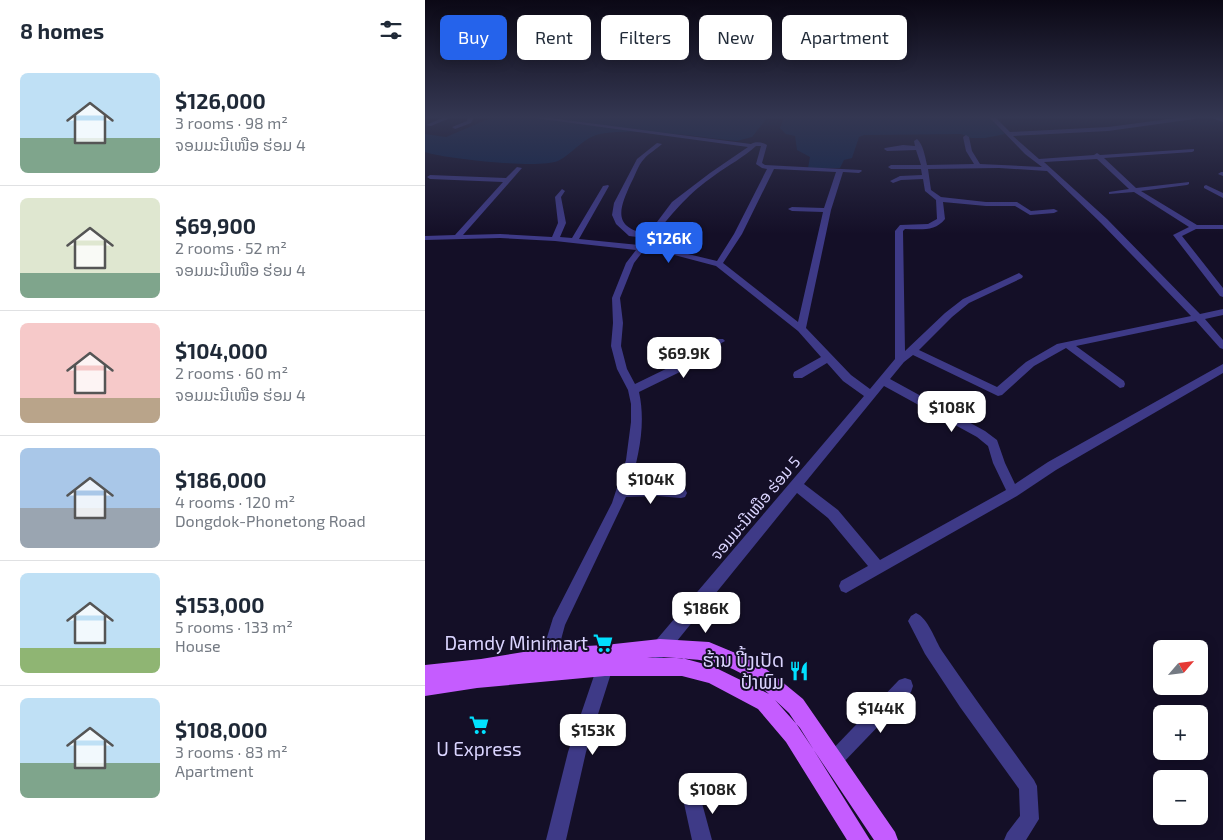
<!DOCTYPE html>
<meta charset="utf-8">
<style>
:root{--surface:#fff;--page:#f2f2f3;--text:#1f2937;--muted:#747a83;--line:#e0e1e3;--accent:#2563eb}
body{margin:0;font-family:"Exo 2","Noto Sans Lao",sans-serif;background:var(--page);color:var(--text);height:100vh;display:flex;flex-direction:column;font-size:19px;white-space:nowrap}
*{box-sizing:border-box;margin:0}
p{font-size:16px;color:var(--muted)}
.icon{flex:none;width:28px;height:28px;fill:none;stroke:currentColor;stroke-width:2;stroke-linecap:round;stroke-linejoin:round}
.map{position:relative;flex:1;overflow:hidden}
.side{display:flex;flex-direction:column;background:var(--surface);width:425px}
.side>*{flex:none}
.banner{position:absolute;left:15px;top:15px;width:475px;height:45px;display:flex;gap:10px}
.needle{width:32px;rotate:62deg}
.buttons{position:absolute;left:728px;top:640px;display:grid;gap:10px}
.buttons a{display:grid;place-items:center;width:55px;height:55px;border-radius:8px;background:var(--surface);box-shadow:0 2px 12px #0003;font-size:25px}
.price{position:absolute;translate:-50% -42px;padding:0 11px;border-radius:10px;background:#fff;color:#222;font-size:16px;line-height:32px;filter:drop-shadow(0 1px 2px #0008)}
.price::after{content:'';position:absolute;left:50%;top:30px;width:15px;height:11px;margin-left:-8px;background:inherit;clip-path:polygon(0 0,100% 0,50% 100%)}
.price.current{background:var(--accent);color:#fff}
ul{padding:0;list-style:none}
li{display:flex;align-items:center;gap:15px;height:125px;padding:0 20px}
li+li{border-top:1px solid var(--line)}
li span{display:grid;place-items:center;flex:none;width:140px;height:100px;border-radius:8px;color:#555}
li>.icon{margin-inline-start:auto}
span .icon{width:60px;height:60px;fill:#fffc;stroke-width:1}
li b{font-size:21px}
h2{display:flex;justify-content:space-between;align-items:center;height:60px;padding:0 20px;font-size:21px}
.pill{padding:0 18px;border-radius:8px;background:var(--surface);box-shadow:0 2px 12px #0003;font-size:18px;line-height:45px}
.pill.current{background:var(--accent);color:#fff}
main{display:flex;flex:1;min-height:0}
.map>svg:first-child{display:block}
</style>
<main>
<section class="side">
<h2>8 homes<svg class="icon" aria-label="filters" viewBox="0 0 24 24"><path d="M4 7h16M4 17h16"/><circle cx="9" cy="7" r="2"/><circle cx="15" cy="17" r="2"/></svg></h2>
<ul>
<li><span style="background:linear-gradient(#bfe0f5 65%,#7fa58c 0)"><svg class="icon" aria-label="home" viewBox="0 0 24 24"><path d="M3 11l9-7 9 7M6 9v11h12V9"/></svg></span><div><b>$126,000</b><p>3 rooms · 98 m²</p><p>ຈອມມະນີເໜືອ ຮ່ອມ 4</p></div></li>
<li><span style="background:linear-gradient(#dfe7d0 75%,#7fa58c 0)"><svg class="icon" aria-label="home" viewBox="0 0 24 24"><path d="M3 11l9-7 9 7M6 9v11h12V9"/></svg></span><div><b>$69,900</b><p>2 rooms · 52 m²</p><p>ຈອມມະນີເໜືອ ຮ່ອມ 4</p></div></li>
<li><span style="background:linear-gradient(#f6c9c9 75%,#b9a48a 0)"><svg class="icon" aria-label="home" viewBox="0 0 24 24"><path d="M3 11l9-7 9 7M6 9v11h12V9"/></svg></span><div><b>$104,000</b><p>2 rooms · 60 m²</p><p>ຈອມມະນີເໜືອ ຮ່ອມ 4</p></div></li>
<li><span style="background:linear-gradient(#a9c7e8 60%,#9aa5b1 0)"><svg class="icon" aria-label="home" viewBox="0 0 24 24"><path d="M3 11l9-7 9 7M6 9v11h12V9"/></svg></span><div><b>$186,000</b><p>4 rooms · 120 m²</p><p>Dongdok-Phonetong Road</p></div></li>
<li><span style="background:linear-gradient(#bfe0f5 75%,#8fb573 0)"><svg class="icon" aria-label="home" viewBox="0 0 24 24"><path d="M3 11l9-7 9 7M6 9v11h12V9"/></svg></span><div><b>$153,000</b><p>5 rooms · 133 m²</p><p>House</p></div></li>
<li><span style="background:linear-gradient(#bfe0f5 65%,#7fa58c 0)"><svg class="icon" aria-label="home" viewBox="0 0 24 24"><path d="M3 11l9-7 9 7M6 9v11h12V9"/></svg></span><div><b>$108,000</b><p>3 rooms · 83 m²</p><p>Apartment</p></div></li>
</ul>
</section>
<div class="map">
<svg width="798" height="840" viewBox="0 0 798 840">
<rect width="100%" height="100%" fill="#140f27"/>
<!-- water -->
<g fill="#0c224a">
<path d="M68,117H343L327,137L312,141C268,137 219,127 175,134C159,137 147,154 133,161C114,169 21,159 0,152V134L21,137Z"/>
<path d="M359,117H564L580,134L560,138H546L536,134L439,135L434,137L427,158L419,160L415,168H383L385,157L372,150L370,136L361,134L355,128Z"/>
</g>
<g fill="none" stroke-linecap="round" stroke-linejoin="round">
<!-- minor -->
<g fill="#3e3a87" fill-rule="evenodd">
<path d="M20,117H27L6,126L1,125Z"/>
<path d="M43,117H49L46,123L30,129L27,127L42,121Z"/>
<path d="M103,117H117L326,144C330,141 338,142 342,145L337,163L340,165L436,170L437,171L434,173L418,172L406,210L381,328L426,375L445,389L470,359V231L475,225L503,224L512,219L511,200L500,191L498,179L476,180L468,183L465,181L475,176L497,175L496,169H466L463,167L466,165H496L491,150L462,151L459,149L460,148L478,145L490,146L489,141L492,139C498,144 500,156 502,165L549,164L541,151L538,137L541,135L544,137L547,151L555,164L617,167L600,154L564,117H570L585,132L683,127L759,117H772L769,119L683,131L588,136L614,159L669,155L672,153L675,155L769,149V151L767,152L679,158L711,188L764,182V184L762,185L716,191L772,225H798V229H771L757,236L798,288V297L795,296L748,235L764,227L709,192L684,194V192L704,189L672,159L619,162L682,219L775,314L798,309V315L780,319L798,340V349L795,348L771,321L651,346L699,381L700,384L699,387L695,388L641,348L609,366L577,395L573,396L488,355L479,362L465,379L560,431L572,440L580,463L590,484L623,462L798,364V373L631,470L592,496L421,593L416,591L414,586L416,581L443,566L403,518L372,493L239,657L233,659L227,657L225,651L227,645L439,396L418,381L402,363L377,378H369L368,375L369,372L396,357L373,331L291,266L238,252L219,250L209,263L195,298L198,323L196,346L202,369L210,384L251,364L260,355L292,339H298L300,341L268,359L259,370L214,392C221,424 214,455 205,486L256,488L260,489L262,493L260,497L256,498L232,496L201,497L140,625L128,669L122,671L116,669L114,663L128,618L187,503L201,460L206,422V404L203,390L192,369L186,346L188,323L187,298L201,263L211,250L130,241L75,238L0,240V236L30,235L78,182L5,179L2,177L5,175L81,178L92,167L97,168L38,235L75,234L127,237L133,223L130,197L137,189L140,191L136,197L141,223L135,237L147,238L178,186L183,185L184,186L154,239L214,245L220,238L204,236L191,224L187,215L189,203L212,159L232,143L237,144C232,149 224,153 219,159C213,165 210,176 206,183C194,209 187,228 223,234L247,202L285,173L323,147ZM331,146H336L331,164L337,168L342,169L309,234L292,261L238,248L222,246L227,240H234V236L230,235C249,211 264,193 290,175C304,165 319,157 331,146ZM574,168L622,171L676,223L766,316L632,344L601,362L572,387L494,350L527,317L544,303L597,278L598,276L594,273L538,299L520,313L480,351L478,231L480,229C495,229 510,232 520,219L518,202L561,206H590L605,215L629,213L633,211L629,209L606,211L592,202H561L516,197L506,190L503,169ZM349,169L411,172L399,208L367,207L363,209L367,211L398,212L373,322L298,263L317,234ZM459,386L552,437L563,446L568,463L581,490L455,560L413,510L379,484Z"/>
<path d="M786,117L798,118V122L787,118Z"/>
<path d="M796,172H798V176L793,174Z"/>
<path d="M781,185L798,193V198L779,188V186Z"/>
<path d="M491,613C503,618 510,640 517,651C547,695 578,737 609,780L612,786L614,819L601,840H579L582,833L595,816L594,789L535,707L500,654L483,621L486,616Z"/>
<path d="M180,659L186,661L188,667L161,752L141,840H121L143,752L172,667L174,661Z"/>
<path d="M480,678L486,680L488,686L486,692L415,766L409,769L403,766L400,760L403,754L474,680Z"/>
<path d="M267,790L274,792L287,840H267L258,799L260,792Z"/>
</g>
<!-- major -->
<path fill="#c55cff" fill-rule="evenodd" d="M235,639L284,642L332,662L350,676L378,699L470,832L473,840H449L364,713L350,700L375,728L445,840H422L361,742L333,709L284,683L257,676H180L52,688L0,696V665L56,659L123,648L180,645ZM235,657C284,660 306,660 344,694L287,666L257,658H222Z"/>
</g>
<!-- sky -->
<linearGradient id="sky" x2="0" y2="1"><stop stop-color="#0b0815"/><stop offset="0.5" stop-color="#343752"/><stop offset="1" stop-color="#343752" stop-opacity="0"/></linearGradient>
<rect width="798" height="234" fill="url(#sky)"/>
<!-- icons -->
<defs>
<symbol id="supermarket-bare" viewBox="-9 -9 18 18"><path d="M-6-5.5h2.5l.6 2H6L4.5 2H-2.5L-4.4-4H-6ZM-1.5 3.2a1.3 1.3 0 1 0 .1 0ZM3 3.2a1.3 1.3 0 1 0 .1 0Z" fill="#01e1ff" stroke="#140f27" stroke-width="2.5" paint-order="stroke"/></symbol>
<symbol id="restaurant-bare" viewBox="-9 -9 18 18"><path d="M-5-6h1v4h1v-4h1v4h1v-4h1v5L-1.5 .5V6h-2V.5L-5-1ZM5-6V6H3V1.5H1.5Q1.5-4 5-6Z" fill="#01e1ff" stroke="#140f27" stroke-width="2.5" paint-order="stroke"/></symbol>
</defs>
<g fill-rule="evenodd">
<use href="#supermarket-bare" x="164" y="629" width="28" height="28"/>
<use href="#restaurant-bare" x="360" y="657" width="28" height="28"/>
<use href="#supermarket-bare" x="40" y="711" width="28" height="28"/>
</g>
<g text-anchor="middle" stroke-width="4" stroke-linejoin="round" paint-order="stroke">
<!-- street labels -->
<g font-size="16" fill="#dbd5ff" stroke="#140f27">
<text transform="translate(330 508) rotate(-50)" y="6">ຈອມມະນີເໜືອ ຮ່ອມ 5</text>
</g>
<!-- near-poi labels -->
<g font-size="19" fill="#dbd5ff" stroke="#140f27" text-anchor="end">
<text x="163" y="650">Damdy Minimart</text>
<text x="359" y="667">ຮ້ານ ປີ້ງເປັດ<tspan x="359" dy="22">ປ້າພົມ</tspan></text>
<text x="54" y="756" text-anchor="middle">U Express</text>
</g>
</g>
</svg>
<div class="buttons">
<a><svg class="needle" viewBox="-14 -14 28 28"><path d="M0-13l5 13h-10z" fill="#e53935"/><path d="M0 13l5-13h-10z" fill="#747a83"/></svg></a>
<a>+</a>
<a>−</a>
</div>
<b class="price current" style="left:244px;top:264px">$126K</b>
<b class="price" style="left:259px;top:379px">$69.9K</b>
<b class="price" style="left:527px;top:433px">$108K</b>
<b class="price" style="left:226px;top:505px">$104K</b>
<b class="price" style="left:281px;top:634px">$186K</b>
<b class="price" style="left:456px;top:734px">$144K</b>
<b class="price" style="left:168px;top:756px">$153K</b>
<b class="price" style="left:288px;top:815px">$108K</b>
<div class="banner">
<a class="pill current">Buy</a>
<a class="pill">Rent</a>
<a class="pill">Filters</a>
<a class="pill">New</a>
<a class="pill">Apartment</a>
</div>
</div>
</main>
